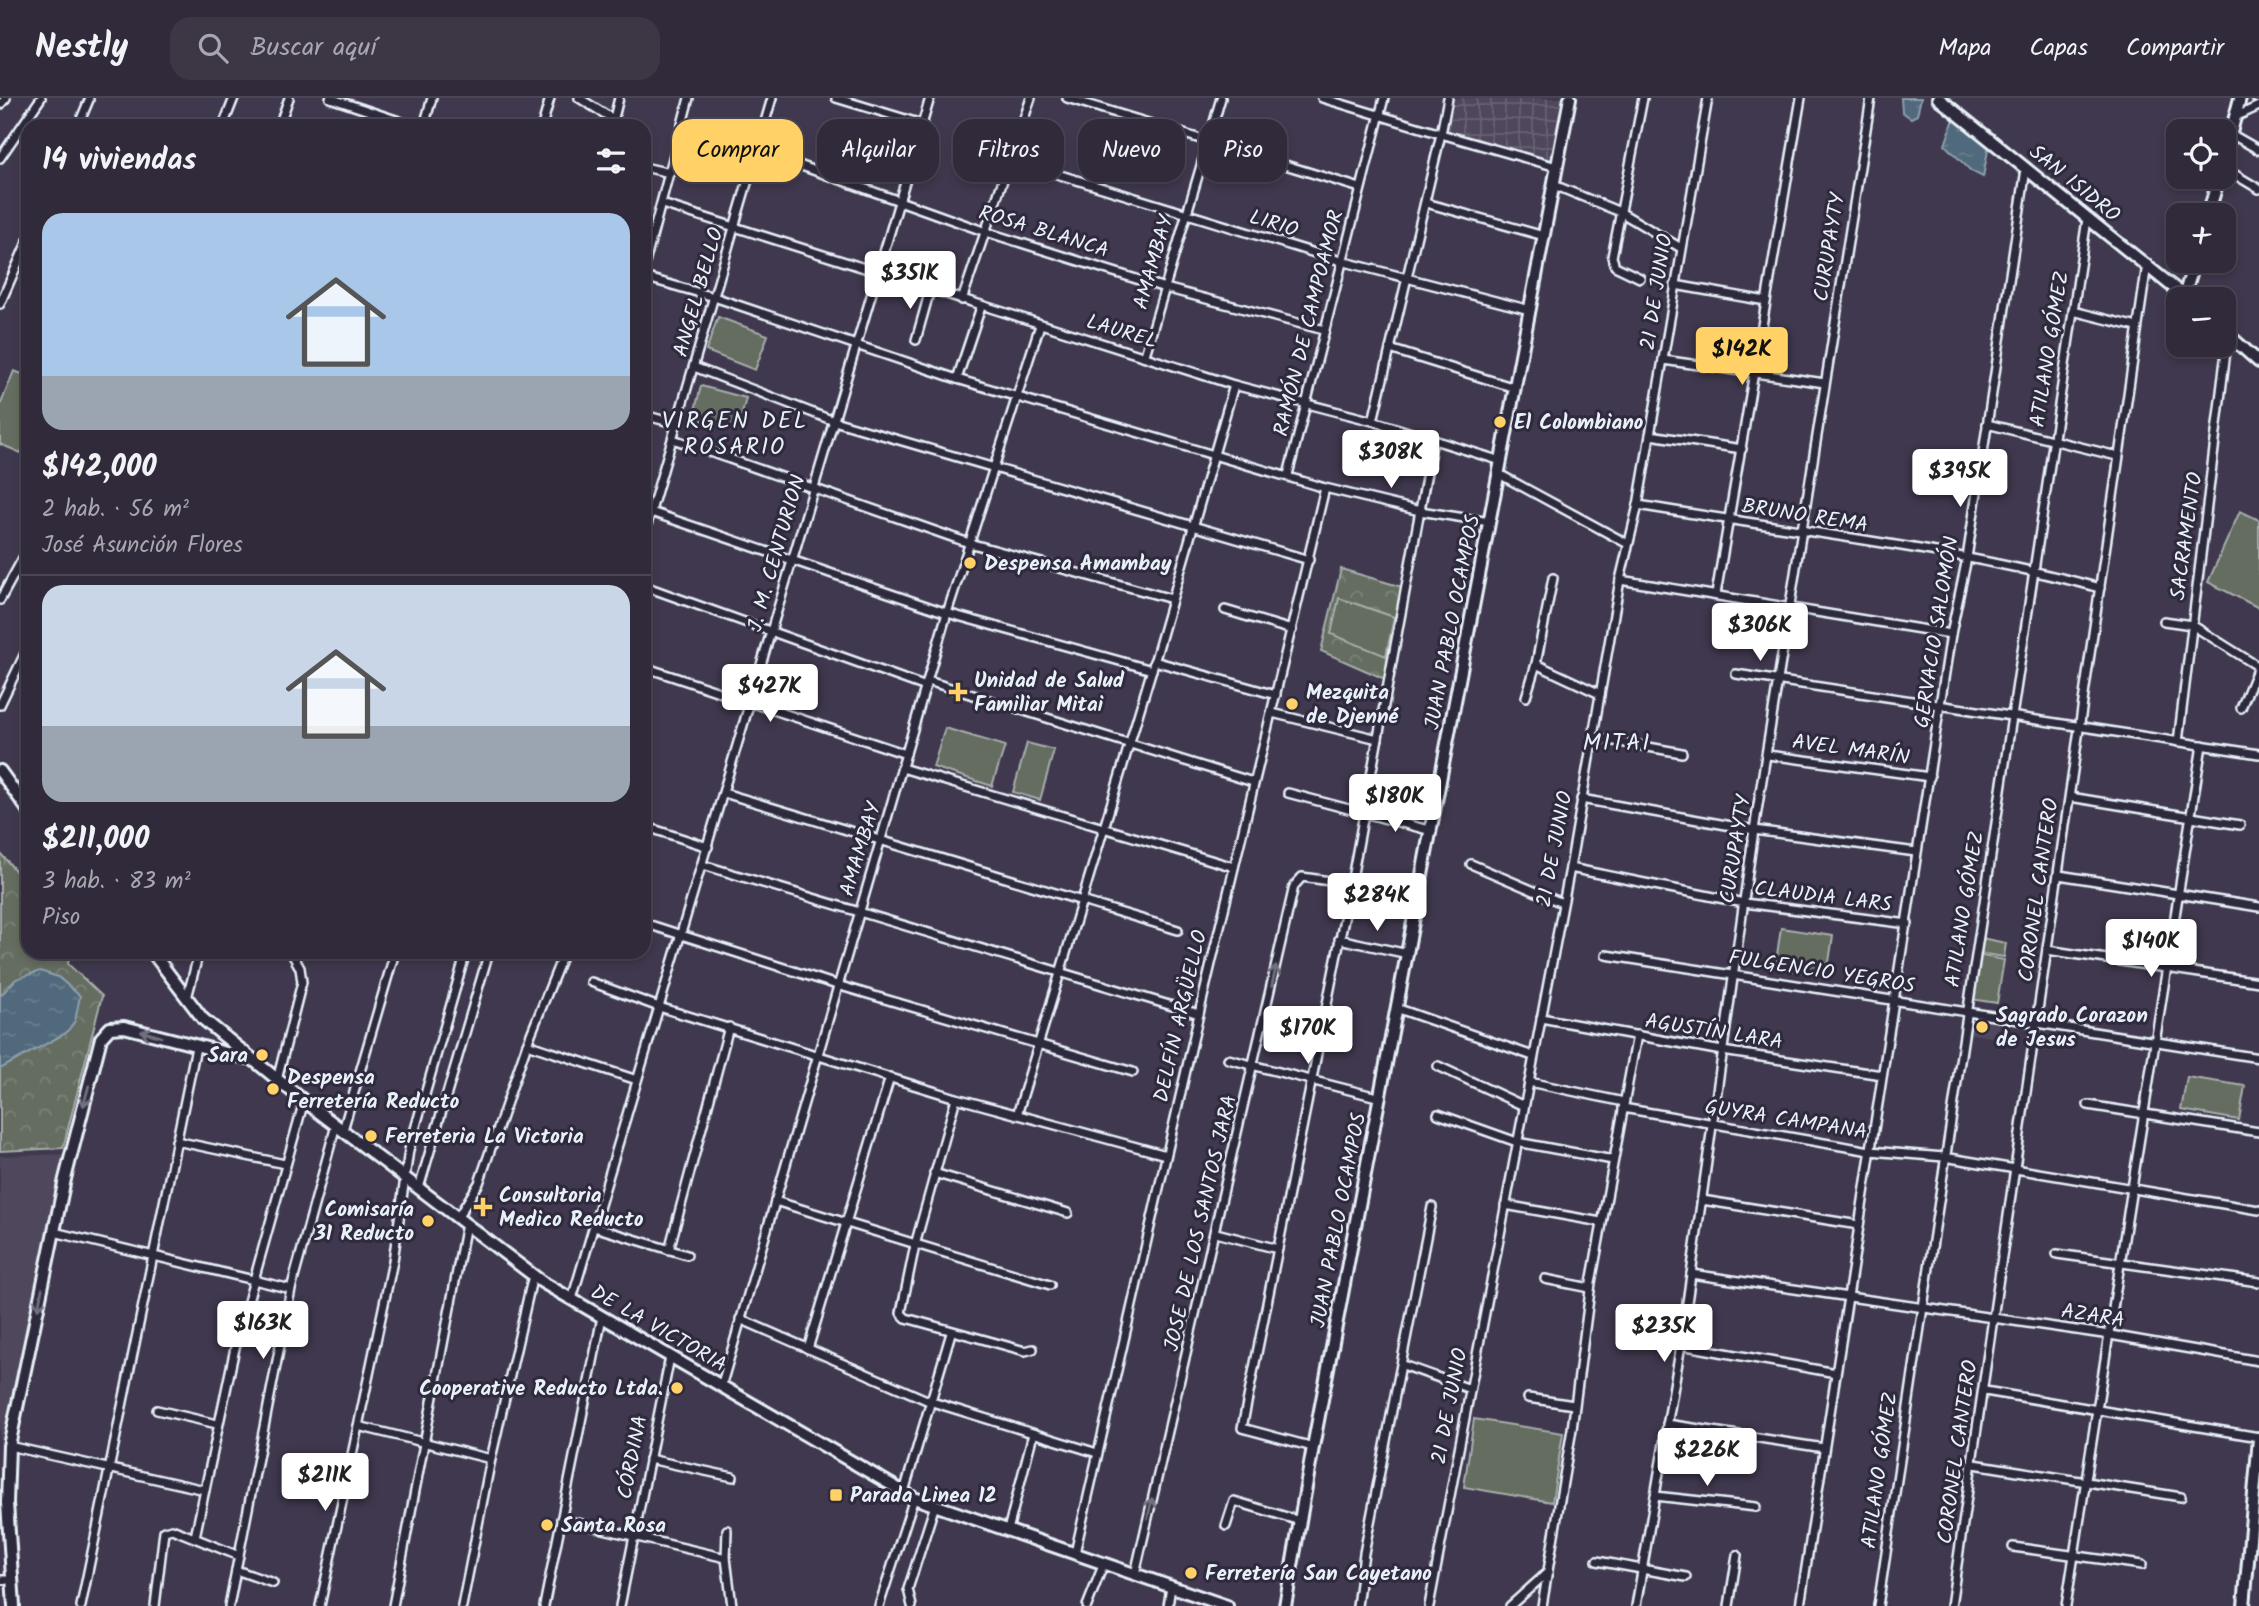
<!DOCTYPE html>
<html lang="es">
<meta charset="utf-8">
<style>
:root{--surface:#302a3a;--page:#3c3645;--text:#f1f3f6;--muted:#a8a7af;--line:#4b4654;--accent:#ffd166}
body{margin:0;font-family:Kalam,sans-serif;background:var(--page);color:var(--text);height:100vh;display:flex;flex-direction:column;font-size:26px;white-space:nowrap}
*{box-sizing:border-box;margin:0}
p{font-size:23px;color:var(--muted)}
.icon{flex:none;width:38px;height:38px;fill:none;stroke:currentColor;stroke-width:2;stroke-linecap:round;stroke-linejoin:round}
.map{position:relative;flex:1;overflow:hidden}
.drawer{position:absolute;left:21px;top:21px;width:630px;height:840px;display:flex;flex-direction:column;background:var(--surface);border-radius:21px;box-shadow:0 4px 10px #0003,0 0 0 2px var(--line)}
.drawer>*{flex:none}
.banner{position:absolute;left:672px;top:21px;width:665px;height:63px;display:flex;gap:14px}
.fabs{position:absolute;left:2166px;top:21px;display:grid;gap:14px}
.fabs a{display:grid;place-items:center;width:70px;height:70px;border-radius:14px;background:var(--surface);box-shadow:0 4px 10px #0003,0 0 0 2px var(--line);font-size:35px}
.price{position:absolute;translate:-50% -60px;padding:0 16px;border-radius:7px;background:#fff;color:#222;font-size:23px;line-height:46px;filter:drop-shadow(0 2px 4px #0008)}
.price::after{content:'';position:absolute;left:50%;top:42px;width:21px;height:16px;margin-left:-10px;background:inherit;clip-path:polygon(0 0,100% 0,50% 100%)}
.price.current{background:var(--accent);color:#111}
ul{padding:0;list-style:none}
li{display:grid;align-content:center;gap:14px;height:371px;padding:0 21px}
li+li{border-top:2px solid var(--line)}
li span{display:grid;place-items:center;height:217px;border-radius:21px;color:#555}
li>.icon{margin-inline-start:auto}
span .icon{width:126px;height:126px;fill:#fffc;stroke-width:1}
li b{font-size:30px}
h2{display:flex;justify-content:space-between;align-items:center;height:84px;padding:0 21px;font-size:30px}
.tag{padding:0 24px;border-radius:21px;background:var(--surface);box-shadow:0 4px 10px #0003,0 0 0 2px var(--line);font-size:24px;line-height:63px}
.tag.current{background:var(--accent);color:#111}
header{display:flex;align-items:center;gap:42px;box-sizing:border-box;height:98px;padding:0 35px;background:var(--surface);border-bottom:2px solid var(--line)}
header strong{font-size:33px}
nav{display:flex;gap:38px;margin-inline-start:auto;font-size:24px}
.search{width:490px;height:63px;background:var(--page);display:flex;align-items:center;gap:18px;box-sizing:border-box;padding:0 24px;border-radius:21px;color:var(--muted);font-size:26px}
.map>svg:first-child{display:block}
</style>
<header>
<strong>Nestly</strong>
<div class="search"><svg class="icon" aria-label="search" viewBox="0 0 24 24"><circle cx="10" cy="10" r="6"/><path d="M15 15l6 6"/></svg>Buscar aquí</div>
<nav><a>Mapa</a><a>Capas</a><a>Compartir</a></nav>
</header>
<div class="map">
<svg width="2259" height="1508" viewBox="0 0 2259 1508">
<defs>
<pattern id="industrial-grid" width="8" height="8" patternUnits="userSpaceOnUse" patternTransform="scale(1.75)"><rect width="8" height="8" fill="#4f465c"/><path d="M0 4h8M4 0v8" fill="none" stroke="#686174"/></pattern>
<pattern id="park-crowns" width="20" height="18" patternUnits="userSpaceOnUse" patternTransform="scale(1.75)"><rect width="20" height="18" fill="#656d61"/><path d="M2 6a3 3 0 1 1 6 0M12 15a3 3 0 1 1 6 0" fill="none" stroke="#7b8278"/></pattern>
<pattern id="water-ripples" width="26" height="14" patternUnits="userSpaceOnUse" patternTransform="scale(1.75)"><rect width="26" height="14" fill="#51697b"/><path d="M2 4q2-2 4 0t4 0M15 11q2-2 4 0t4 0" fill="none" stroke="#6a7f8e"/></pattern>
</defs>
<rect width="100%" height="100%" fill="#40384e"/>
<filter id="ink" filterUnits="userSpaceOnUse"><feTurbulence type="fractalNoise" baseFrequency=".0143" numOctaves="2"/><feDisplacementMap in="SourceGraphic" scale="14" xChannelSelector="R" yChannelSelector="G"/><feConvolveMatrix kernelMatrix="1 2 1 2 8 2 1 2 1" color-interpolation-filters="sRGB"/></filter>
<g filter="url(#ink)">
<!-- built -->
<g fill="#4f465c">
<path d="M1968,914L1999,922L1997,940L1965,935Z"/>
<path d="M66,1056L0,1362V1058Z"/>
</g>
<!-- industrial -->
<path fill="url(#industrial-grid)" d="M1446,0H1561L1550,62L1439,30Z"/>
<!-- park -->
<g fill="url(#park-crowns)" stroke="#a6afac" stroke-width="2">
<path d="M1341,471L1402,489L1385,581L1321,553Z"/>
<path d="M0,755L28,787V854H70L68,866L102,898L63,1050L0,1053Z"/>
</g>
<!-- garden -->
<g fill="#656d61" stroke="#a6afac" stroke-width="2">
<path d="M718,219L768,237L755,272L706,253Z"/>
<path d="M14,273L28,278V338L21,355L0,346V308Z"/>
<path d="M701,288L746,300L738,332L693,320Z"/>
<path d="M2240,413L2259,422V510L2208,484Z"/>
<path d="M1339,500L1394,519L1386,558L1331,536Z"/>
<path d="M945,630L1005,648L992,688L933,669Z"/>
<path d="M1027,645L1054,652L1040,702L1013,694Z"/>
<path d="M1781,830L1833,838L1827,877L1775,870Z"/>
<path d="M1981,840L2006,845L2004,859L1978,855Z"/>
<path d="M1977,857L2004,862L1997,905L1970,901Z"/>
<path d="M2187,979L2245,988L2239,1022L2181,1012Z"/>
<path d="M1474,1321L1563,1335L1552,1404L1464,1389Z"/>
</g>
<!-- water -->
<g fill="url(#water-ripples)" stroke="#8d9fad" stroke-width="2">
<path d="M1901,0H1921L1917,17L1911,20L1902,14Z"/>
<path d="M1954,21L1989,47L1983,79L1971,73L1945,47Z"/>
<path d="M40,873L58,879L80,898L75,923L66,935L0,971V898L16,881Z"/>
</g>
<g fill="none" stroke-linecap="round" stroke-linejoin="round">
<defs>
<g id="street">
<path d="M330,0L414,28"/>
<path d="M579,0L613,21"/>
<path d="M836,0L922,26"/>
<path d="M1067,0L1360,90"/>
<path d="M1322,0L1441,36L1373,323"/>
<path d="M1448,0L1441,36L1557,69"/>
<path d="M2256,0L2259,1"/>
<path d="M0,7L6,0"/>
<path d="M2235,19L2259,8"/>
<path d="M78,28L89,2"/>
<path d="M223,28L234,0"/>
<path d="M279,28L289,0"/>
<path d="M424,28L432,0"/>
<path d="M542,28L550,0"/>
<path d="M612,28L619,0"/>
<path d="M2231,36L2259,52"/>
<path d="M959,46L1341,163L1530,212"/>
<path d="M757,52L986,134L1165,190L1324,232"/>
<path d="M0,60L41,0"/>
<path d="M644,69L670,75"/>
<path d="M2224,70L2259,91"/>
<path d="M1554,87L1620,114L1681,150"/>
<path d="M1426,105L1544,138"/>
<path d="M662,106L1234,287L1373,323L1501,363"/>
<path d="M644,169L689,0"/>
<path d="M644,179L714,199L957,281L1325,390L1420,413L1490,424"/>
<path d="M1640,180L1615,168L1612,159L1643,0"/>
<path d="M1675,187L1766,203"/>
<path d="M962,202L1031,0"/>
<path d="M0,206L28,142"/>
<path d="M2073,213L2137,229"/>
<path d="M28,232V231"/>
<path d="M916,242L930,192"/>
<path d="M1390,251L1515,290"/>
<path d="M1145,257L1221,0"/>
<path d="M1663,262L1825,285"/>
<path d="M694,269L834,323L1309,462"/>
<path d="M957,281L981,209"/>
<path d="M644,317L677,326"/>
<path d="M1987,326L2117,358"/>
<path d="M1650,337L1742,351"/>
<path d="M673,341L969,445L1172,501"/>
<path d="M1499,376L1628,446"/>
<path d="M1288,377L1384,0"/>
<path d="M1638,407C1792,433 1949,449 2100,490"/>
<path d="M651,414L947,515L1152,572"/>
<path d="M644,437L772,0"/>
<path d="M1620,482L1951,536"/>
<path d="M644,488L926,589"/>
<path d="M1716,496L1801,0"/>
<path d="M0,502L28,451"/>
<path d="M1225,512L1292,532"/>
<path d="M2164,523L2192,527L2259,569"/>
<path d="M1154,563L1276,597"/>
<path d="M1536,566L1600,596"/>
<path d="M644,569L906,656"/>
<path d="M1736,576L2259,656"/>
<path d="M928,583L1253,684"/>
<path d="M1526,599L1536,566L1553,480"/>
<path d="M0,607L28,549"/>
<path d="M2241,610L2258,569"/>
<path d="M1272,615L1378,641"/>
<path d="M1592,639L1682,655"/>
<path d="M2178,644L2228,237"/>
<path d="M1768,657L1930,679"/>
<path d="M902,670L1234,769"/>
<path d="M724,695L1178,832"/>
<path d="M1288,695L1432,733"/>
<path d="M2070,699L2240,727"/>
<path d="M1581,701L1754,732L1916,754"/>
<path d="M644,728L708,749"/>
<path d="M1471,766L1562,805"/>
<path d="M703,767L1199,916"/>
<path d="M1570,770L1744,805L1908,826"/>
<path d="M2059,777L2259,809"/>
<path d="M644,825L837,887L1133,974"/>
<path d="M1339,841L1408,856"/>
<path d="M2047,852L2259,884"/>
<path d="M1606,857L2259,960"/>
<path d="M591,884L659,909L956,1000L1166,1057"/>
<path d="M187,900L199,854"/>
<path d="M1399,911L1533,958"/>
<path d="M1541,920L1722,953L1882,977"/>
<path d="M527,946L637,982"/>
<path d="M1228,961L1381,1000"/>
<path d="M1438,968L1524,1008"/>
<path d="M277,982L302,884L300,870L291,854"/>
<path d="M1529,984L1624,1004"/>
<path d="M956,1000L915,1147L901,1215L906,1220L1025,1253L1033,1251"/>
<path d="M2088,1007L2259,1034"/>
<path d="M1623,1010L1870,1053L1944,1059L2259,1112"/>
<path d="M1438,1016L1517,1044L1613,1062"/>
<path d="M1017,1017L1156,558L1234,287"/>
<path d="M343,1032L395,854"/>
<path d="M176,1043L285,1066"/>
<path d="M934,1075L1068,1115"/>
<path d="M419,1090L489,854"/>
<path d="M1702,1102L1859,1127"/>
<path d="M775,1103L1050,1187"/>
<path d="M1505,1107L1601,1124"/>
<path d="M458,1119L479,1085L527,946L564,854"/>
<path d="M594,1129L687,1157"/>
<path d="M54,1134L291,1191"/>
<path d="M1216,1135L1278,1151"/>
<path d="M669,1152L729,929"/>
<path d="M2057,1156L2259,1184"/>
<path d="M1691,1176L2110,1237L2259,1263"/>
<path d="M1545,1181L1590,1190"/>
<path d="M572,1201L930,0"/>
<path d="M740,1221L929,1303L1097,1355"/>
<path d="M1681,1247L1836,1275"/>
<path d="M808,1251L890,979"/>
<path d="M1403,1267L1470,1291"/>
<path d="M721,1289L947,515L1040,227"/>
<path d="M1985,1293L2259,1339"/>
<path d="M1528,1300L1574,1307"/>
<path d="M157,1312L217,1326"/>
<path d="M1667,1326L1824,1350"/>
<path d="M358,1328L491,1361"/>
<path d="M9,1348L205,1392"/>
<path d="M1313,1349L1242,1330L1351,786L1433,342"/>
<path d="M649,1361L733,1379"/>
<path d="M1974,1366L2181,1399"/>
<path d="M904,1394L951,1235"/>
<path d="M1655,1398L1756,1409"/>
<path d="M561,1421L726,1460L727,1432"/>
<path d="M1226,1428L1234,1403L1300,1423"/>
<path d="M1008,1432L1033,1336"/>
<path d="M195,1439L235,1250L304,1003"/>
<path d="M2013,1449L2142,1467"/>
<path d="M1075,1455L1199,916L1325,390"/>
<path d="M726,1460L732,1508"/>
<path d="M1597,1463L1686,1479"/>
<path d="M236,1472L273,1485"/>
<path d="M1135,1476L1294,788L1302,779L1351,786"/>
<path d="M0,1482H12"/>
<path d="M81,1508L196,949"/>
<path d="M155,1508L164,1433L172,1431L239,1458"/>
<path d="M229,1508L291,1191L336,1027"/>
<path d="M320,1508L393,1163L409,1052L466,854"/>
<path d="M393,1508L466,1126"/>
<path d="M462,1508L491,1361L533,1177"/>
<path d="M544,1508L602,1219"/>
<path d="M620,1508L670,1259"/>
<path d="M879,1508L914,1400"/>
<path d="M912,1508L908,1491L935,1407"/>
<path d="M1087,1508L1104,1465"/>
<path d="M1168,1508L1171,1489"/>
<path d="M1357,1508L1364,1455L1432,1109"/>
<path d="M1429,1508L1570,770L1620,482L1638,407L1708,0"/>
<path d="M1510,1508L1548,1474"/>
<path d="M1542,1508L1572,1331L1591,1185L1637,937"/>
<path d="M1636,1508L1681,1247L1754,732L1871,0"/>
<path d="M1729,1508L1737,1457"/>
<path d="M1800,1508L1951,536L1967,460L2026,71"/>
<path d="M1878,1508L2087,121"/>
<path d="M1951,1508L2147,166"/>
<path d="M2066,1508L2202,647"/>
</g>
<g id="secondary">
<path d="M1938,0L2188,201"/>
<path d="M2224,61L2240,0"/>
<path d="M2208,117L2219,79"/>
<path d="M2184,198L2195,163"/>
<path d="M2224,233L2259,264"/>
<path d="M0,673L28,712"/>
<path d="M152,854L203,921L304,1003L542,1184L914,1400L1227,1508"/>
<path d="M14,1508L7,1405L9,1348L65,1081L101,940L110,930L124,929L246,960"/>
<path d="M1285,1508L1313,1349L1570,0"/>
<path d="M2244,1508L2259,1340"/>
</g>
</defs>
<!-- street casing -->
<use href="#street" stroke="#e8f1f8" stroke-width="12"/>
<!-- secondary casing -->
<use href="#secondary" stroke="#e8f1f8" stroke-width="16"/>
<!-- street -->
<use href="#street" stroke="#2f2a3d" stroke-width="7"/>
<!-- secondary -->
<use href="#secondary" stroke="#2f2a3d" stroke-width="10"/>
</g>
<!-- one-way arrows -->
<defs><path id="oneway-shaft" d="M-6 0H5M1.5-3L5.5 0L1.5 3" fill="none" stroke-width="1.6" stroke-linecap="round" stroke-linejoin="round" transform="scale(1.75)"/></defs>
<g stroke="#70707e">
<use href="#oneway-shaft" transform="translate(1274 878) rotate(-77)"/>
<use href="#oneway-shaft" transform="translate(151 936) rotate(-164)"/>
<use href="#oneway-shaft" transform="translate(86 998) rotate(105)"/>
<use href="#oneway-shaft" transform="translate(40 1201) rotate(102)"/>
<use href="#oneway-shaft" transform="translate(1150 1410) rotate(-77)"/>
</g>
</g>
<!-- markers -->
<g fill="#ffd166" stroke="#2f2a3d" stroke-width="2.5">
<circle cx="1500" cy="324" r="7"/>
<circle cx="970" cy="465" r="7"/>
<path d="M954.5 583.5h7v7h7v7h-7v7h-7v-7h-7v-7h7z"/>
<circle cx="1292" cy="606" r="7"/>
<circle cx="1982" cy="929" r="7"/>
<circle cx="262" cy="957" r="7"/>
<circle cx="273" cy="991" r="7"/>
<circle cx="371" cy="1038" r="7"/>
<path d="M479.5 1098.5h7v7h7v7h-7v7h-7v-7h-7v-7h7z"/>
<circle cx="428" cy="1123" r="7"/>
<circle cx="677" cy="1290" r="7"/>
<rect x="829" y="1390" width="14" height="14" rx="3.5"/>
<circle cx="547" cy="1427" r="7"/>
<circle cx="1191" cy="1475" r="7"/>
</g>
<g text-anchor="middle" stroke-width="6" stroke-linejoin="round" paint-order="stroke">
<!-- street labels -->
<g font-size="21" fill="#e8f1f8" stroke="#2f2a3d">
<text transform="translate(2075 85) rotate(39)" y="7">SAN ISIDRO</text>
<text transform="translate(1274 125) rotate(17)" y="7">LIRIO</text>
<text transform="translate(1044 133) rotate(17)" y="7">ROSA BLANCA</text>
<text transform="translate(1829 149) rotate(-81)" y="7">CURUPAYTY</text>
<text transform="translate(1153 164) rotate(-74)" y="7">AMAMBAY</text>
<text transform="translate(698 194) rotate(-74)" y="7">ANGEL BELLO</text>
<text transform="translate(1656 194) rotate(-81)" y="7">21 DE JUNIO</text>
<text transform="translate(1308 225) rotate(-76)" y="7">RAMÓN DE CAMPOAMOR</text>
<text transform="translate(1122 233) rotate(17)" y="7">LAUREL</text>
<text transform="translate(2049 251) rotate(-81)" y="7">ATILANO GÓMEZ</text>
<text transform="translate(1805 417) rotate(9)" y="7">BRUNO REMA</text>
<text transform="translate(2186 438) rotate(-82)" y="7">SACRAMENTO</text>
<text transform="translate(776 455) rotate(-74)" y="7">J. M. CENTURION</text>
<text transform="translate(1452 524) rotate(-79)" y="7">JUAN PABLO OCAMPOS</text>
<text transform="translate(1936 534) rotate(-81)" y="7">GERVACIO SALOMÓN</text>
<text transform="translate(1851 651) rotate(8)" y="7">AVEL MARÍN</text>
<text transform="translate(860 751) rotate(-73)" y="7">AMAMBAY</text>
<text transform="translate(1554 751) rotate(-79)" y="7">21 DE JUNIO</text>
<text transform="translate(1735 751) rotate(-81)" y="7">CURUPAYTY</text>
<text transform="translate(2038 792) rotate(-82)" y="7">CORONEL CANTERO</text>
<text transform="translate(1823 798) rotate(7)" y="7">CLAUDIA LARS</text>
<text transform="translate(1964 811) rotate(-81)" y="7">ATILANO GÓMEZ</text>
<text transform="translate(1822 873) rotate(9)" y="7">FULGENCIO YEGROS</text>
<text transform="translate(1180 918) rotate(-77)" y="7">DELFÍN ARGÜELLO</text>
<text transform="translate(1714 933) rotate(9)" y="7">AGUSTÍN LARA</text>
<text transform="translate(1786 1021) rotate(9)" y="7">GUYRA CAMPANA</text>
<text transform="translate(1338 1122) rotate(-79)" y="7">JUAN PABLO OCAMPOS</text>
<text transform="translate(1200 1125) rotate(-77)" y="7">JOSE DE LOS SANTOS JARA</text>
<text transform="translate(2093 1217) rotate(9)" y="7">AZARA</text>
<text transform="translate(659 1230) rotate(30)" y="7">DE LA VICTORIA</text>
<text transform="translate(1449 1308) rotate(-79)" y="7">21 DE JUNIO</text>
<text transform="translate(1957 1354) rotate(-82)" y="7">CORONEL CANTERO</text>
<text transform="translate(632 1359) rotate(-79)" y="7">CÓRDINA</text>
<text transform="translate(1879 1372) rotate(-82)" y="7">ATILANO GÓMEZ</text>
</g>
<!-- poi labels -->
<g font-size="21" font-weight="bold" fill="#e8f1f8" stroke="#2f2a3d" text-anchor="start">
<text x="1514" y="331">El Colombiano</text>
<text x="984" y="472">Despensa Amambay</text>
<text x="974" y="589">Unidad de Salud<tspan x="974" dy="24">Familiar Mitai</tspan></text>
<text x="1306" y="601">Mezquita<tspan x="1306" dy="24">de Djenné</tspan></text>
<text x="1996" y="924">Sagrado Corazon<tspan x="1996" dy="24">de Jesus</tspan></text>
<text x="248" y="964" text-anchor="end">Sara</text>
<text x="287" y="986">Despensa<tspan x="287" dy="24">Ferretería Reducto</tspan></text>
<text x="385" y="1045">Ferreteria La Victoria</text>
<text x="499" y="1104">Consultoria<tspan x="499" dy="24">Medico Reducto</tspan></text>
<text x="414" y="1118" text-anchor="end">Comisaría<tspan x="414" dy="24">31 Reducto</tspan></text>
<text x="663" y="1297" text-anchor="end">Cooperative Reducto Ltda.</text>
<text x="850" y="1404">Parada Linea 12</text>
<text x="561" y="1434">Santa Rosa</text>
<text x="1205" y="1482">Ferretería San Cayetano</text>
</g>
<!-- neighbourhood labels -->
<g font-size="23" letter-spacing="2" fill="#e8f1f8" stroke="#2f2a3d">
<text x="735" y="330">VIRGEN DEL<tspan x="735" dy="26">ROSARIO</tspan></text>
<text x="1617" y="652">MITAI</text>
</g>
</g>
</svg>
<div class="fabs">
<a><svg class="icon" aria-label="locate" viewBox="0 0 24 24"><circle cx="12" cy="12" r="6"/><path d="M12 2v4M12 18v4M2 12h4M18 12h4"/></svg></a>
<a>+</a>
<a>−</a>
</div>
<b class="price" style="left:910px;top:213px">$351K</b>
<b class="price current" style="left:1742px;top:289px">$142K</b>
<b class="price" style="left:1391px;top:392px">$308K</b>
<b class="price" style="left:1960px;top:411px">$395K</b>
<b class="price" style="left:1760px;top:565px">$306K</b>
<b class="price" style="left:770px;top:626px">$427K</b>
<b class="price" style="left:1395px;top:736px">$180K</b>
<b class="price" style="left:1377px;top:835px">$284K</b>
<b class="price" style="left:2151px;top:881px">$140K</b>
<b class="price" style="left:1308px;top:968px">$170K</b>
<b class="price" style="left:263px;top:1263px">$163K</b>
<b class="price" style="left:1664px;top:1266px">$235K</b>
<b class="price" style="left:1707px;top:1390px">$226K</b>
<b class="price" style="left:325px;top:1415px">$211K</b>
<div class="banner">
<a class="tag current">Comprar</a>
<a class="tag">Alquilar</a>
<a class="tag">Filtros</a>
<a class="tag">Nuevo</a>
<a class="tag">Piso</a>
</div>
<section class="drawer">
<h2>14 viviendas<svg class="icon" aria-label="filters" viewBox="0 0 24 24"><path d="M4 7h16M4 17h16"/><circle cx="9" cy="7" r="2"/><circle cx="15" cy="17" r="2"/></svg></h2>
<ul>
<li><span style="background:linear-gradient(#a9c7e8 75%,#9aa5b1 0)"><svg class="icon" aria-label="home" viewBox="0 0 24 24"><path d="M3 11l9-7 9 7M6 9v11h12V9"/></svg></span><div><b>$142,000</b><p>2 hab. · 56 m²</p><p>José Asunción Flores</p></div></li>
<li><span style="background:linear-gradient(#c9d6e8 65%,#9aa5b1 0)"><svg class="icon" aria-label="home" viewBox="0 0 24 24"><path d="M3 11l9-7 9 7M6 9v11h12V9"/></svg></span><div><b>$211,000</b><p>3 hab. · 83 m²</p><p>Piso</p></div></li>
</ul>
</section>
</div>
